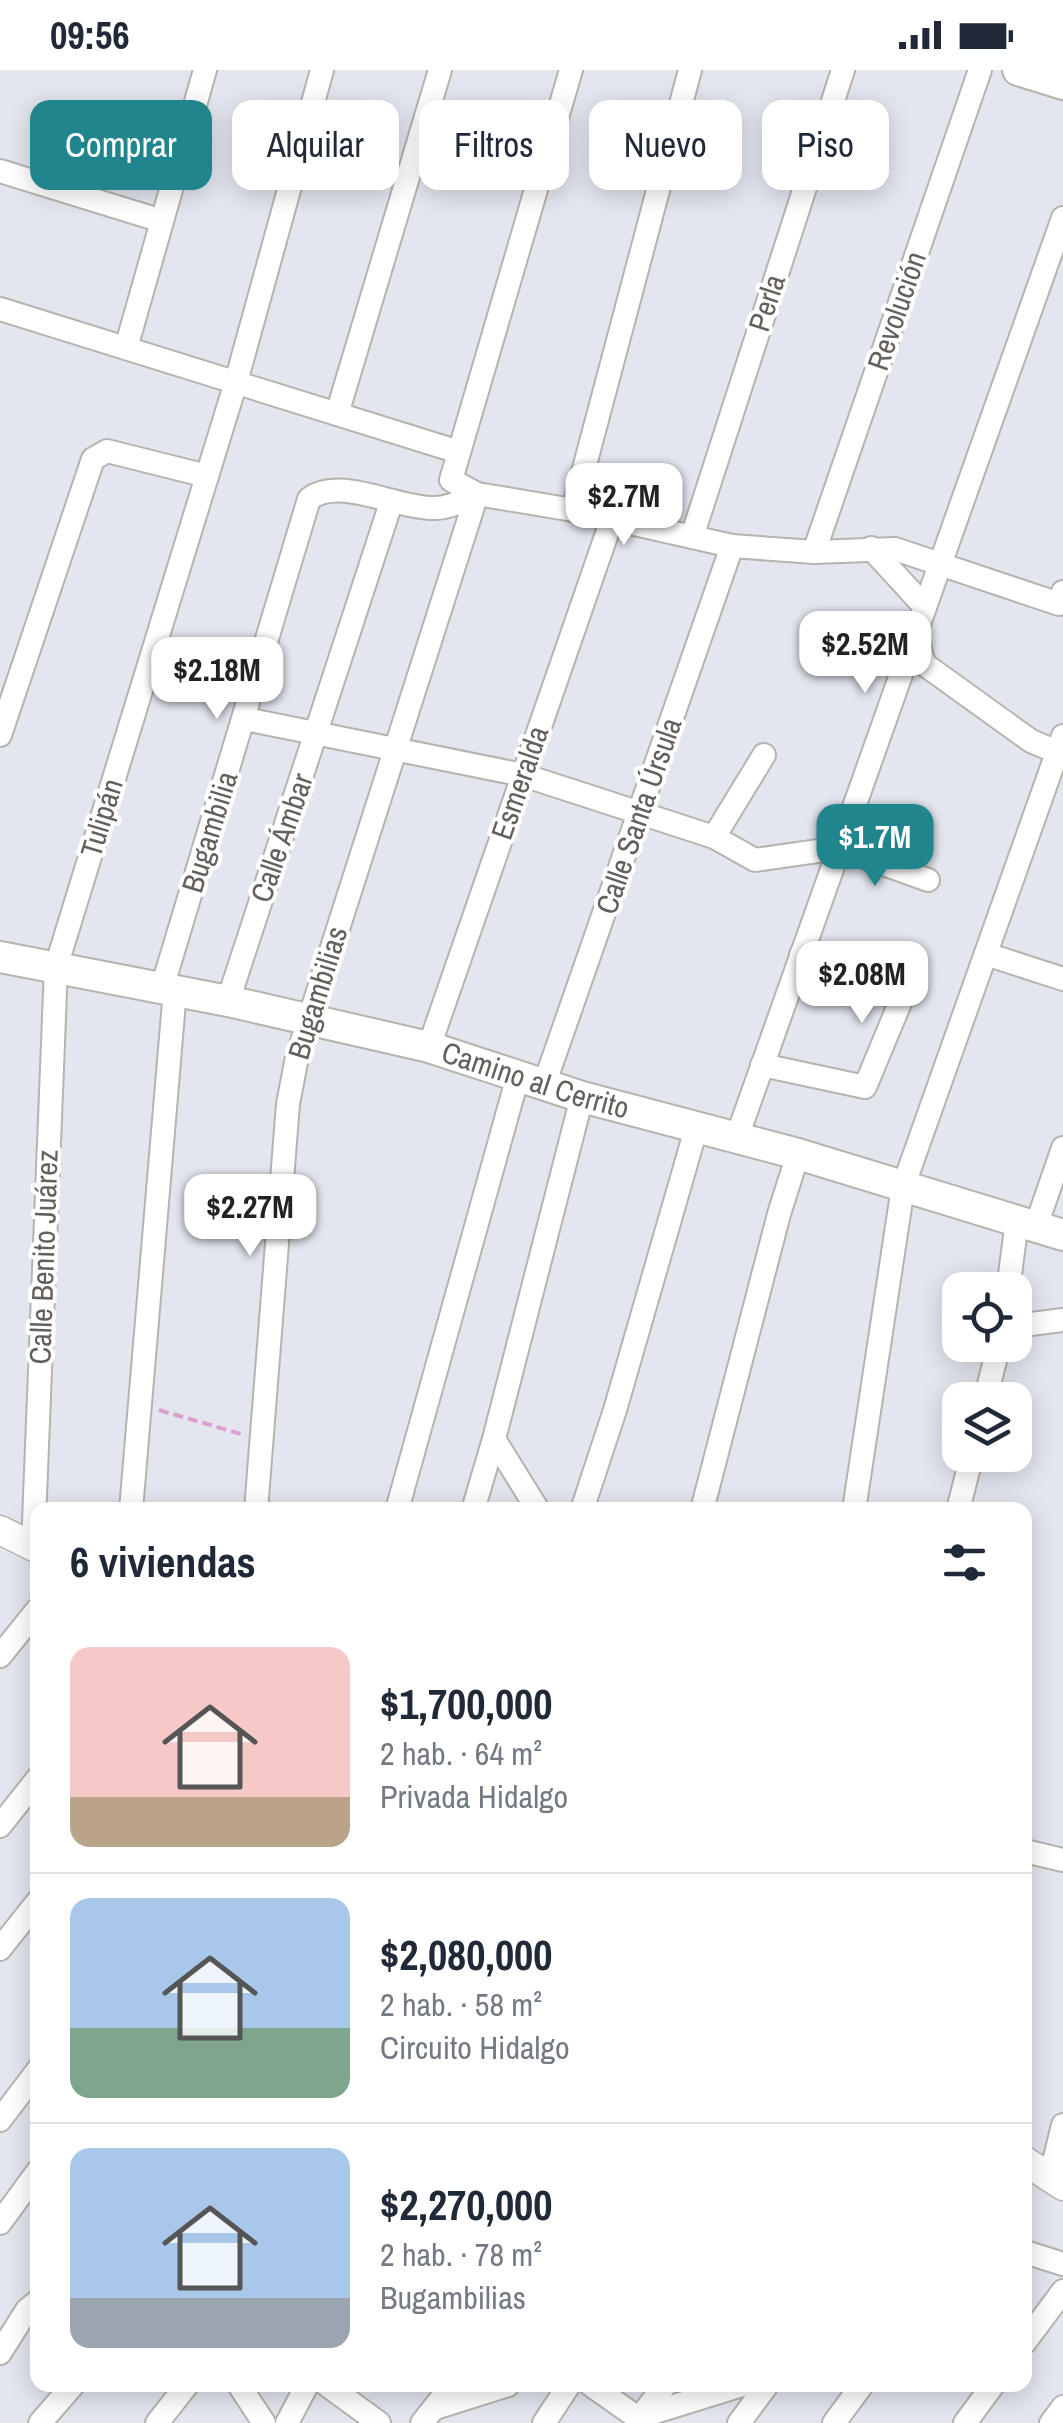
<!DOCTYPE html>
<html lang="es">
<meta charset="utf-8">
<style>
:root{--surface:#fff;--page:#f6f6f7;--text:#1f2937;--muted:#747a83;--line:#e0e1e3;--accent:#20858c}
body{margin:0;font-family:"Archivo Narrow",sans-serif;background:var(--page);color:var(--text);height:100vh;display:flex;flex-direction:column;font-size:38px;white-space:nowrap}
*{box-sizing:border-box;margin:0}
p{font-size:32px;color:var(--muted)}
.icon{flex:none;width:55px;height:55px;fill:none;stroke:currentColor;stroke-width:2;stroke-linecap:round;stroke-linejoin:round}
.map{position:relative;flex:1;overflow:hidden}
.side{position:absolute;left:30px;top:1432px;width:1002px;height:890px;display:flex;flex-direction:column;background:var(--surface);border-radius:20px;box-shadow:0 5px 25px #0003}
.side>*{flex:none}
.banner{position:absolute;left:30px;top:30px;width:1005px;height:90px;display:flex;gap:20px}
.tools{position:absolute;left:942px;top:1202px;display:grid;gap:20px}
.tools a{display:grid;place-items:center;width:90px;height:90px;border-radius:20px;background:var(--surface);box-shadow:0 5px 25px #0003;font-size:50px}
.price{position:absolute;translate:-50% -85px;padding:0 22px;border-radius:20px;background:#fff;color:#222;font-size:32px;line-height:65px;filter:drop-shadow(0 2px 5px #0008)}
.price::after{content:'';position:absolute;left:50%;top:60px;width:30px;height:22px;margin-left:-15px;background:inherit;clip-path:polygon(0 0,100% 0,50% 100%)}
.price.on{background:var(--accent);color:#fff}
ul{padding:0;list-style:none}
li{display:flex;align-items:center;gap:30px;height:250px;padding:0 40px}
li+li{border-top:2px solid var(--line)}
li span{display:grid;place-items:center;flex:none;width:280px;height:200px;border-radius:20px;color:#555}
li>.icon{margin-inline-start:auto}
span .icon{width:120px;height:120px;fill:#fffc;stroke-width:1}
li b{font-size:42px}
h2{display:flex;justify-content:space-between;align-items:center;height:120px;padding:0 40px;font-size:42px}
.chip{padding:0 35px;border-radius:20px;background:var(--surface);box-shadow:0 5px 25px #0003;font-size:35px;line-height:90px}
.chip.on{background:var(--accent);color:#fff}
.status{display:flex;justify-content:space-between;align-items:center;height:70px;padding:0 50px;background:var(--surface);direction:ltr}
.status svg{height:28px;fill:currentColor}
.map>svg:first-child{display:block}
</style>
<div class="status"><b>09:56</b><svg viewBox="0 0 49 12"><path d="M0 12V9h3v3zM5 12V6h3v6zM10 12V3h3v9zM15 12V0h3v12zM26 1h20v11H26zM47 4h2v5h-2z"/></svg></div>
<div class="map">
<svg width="1063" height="2353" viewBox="0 0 1063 2353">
<rect width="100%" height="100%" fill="#e3e6ef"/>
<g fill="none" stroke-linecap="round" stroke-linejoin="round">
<defs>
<g id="minor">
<path d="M571,0L451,410L477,424L573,440L732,476L814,482L895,479L1059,534L1063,522"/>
<path d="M0,101L162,151"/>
<path d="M0,239L459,382"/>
<path d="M126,278L205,0"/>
<path d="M337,344L440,0"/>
<path d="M573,440L690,0"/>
<path d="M692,467L843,0"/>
<path d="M871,478L925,537"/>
<path d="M814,482L980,0"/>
<path d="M916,563L924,594L1031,671L1057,682"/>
<path d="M245,649L523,705L714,767L755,790L839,778L928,810"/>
<path d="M0,665L93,389L107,381L207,406"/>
<path d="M714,767L764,685"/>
<path d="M986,884L1063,909"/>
<path d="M162,918L309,429C338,406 394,437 431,438C448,439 462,431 477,424"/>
<path d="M228,931L391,433"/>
<path d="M429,977L612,449"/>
<path d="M762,995L865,1017L907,916L801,885"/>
<path d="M544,1015L732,476"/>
<path d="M737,1067L1063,148"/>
<path d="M1036,1156L1063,1078"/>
<path d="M1008,1220L1017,1151"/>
<path d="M1015,1256L1063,1250"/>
<path d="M985,1330L999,1275"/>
<path d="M494,1369L538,1440"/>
<path d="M131,1440L175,920"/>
<path d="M256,1440L288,1034L297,987L477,424"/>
<path d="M397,1440L518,1006"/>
<path d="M473,1440L494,1369L582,1027"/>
<path d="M582,1440L615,1340L696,1059"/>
<path d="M702,1440L779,1144L798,1084"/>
<path d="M854,1440L903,1117L1063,666"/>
<path d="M958,1440L972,1385"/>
<path d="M33,1477L56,897L236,312L322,0"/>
<path d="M0,1586L38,1539"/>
<path d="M0,1756L38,1708"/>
<path d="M1025,1781L1063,1790"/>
<path d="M0,1879L38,1831"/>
<path d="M0,2050L38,2000"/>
<path d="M1050,2108L1063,2055"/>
<path d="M0,2153L38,2101"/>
<path d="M1025,2182L1063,2194"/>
<path d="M1025,2272L1063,2221"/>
<path d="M0,2283L27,2240L38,2231"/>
<path d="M239,2315L264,2353"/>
<path d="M327,2315L379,2353"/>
<path d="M591,2315L645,2353"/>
<path d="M435,2338L508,2315"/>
<path d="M639,2347L742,2315"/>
<path d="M638,2350L665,2315"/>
<path d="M40,2353L73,2315"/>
<path d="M157,2353L187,2315"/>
<path d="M287,2353L307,2315"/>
<path d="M422,2353L452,2315"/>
<path d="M544,2353L569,2315"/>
<path d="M739,2353L767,2315"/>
<path d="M834,2353L862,2315"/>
<path d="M965,2353L993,2315"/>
<path d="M1051,2353L1063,2337"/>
</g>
<g id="tertiary">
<path d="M0,1460L38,1479"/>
<path d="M1025,2091L1063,2116"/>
</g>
<g id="secondary">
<path d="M1018,0L1063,14"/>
<path id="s1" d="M0,887L228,931L429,977L582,1027L798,1084L1063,1165"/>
</g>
</defs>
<!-- minor casing -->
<use href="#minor" stroke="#b7b3ae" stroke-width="26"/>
<!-- tertiary casing -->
<use href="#tertiary" stroke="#b7b3ae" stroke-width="31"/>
<!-- secondary casing -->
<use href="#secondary" stroke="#b7b3ad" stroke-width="34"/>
<!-- path -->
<path stroke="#db9fd0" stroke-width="4" stroke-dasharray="10 5" stroke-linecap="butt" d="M159,1340L241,1364"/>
<!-- minor -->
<use href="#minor" stroke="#fff" stroke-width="22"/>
<!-- tertiary -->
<use href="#tertiary" stroke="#fff" stroke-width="28"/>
<!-- secondary -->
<use href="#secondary" stroke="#fff" stroke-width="30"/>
</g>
<g text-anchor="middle" stroke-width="8" stroke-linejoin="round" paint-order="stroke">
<!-- street labels -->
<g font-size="30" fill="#65605b" stroke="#fff">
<text transform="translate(767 233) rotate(-72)" y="10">Perla</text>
<text transform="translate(897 241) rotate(-71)" y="10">Revolución</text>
<text transform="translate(520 713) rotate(-71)" y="10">Esmeralda</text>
<text transform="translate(639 746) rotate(-71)" y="10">Calle Santa Úrsula</text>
<text transform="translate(102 748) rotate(-73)" y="10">Tulipán</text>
<text transform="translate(210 762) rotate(-73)" y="10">Bugambilia</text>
<text transform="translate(282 768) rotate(-71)" y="10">Calle Ámbar</text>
<text transform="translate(318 923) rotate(-73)" y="10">Bugambilias</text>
<text dy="10" stroke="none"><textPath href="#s1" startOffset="550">Camino al Cerrito</textPath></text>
<text transform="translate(44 1187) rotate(-88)" y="10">Calle Benito Juárez</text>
</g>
</g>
</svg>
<div class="tools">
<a><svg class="icon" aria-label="locate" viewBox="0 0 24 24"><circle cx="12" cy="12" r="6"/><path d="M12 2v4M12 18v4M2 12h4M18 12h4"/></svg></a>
<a><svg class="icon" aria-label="layers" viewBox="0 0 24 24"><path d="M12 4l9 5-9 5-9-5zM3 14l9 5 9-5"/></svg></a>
</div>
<b class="price" style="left:624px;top:478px">$2.7M</b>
<b class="price" style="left:865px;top:626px">$2.52M</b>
<b class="price" style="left:217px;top:652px">$2.18M</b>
<b class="price on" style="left:875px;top:819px">$1.7M</b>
<b class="price" style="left:862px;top:956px">$2.08M</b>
<b class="price" style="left:250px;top:1189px">$2.27M</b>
<div class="banner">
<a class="chip on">Comprar</a>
<a class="chip">Alquilar</a>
<a class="chip">Filtros</a>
<a class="chip">Nuevo</a>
<a class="chip">Piso</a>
</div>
<section class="side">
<h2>6 viviendas<svg class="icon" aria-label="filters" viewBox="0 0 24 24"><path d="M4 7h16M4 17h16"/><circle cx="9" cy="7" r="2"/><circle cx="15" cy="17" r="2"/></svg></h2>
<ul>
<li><span style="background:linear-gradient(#f6c9c9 75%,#b9a48a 0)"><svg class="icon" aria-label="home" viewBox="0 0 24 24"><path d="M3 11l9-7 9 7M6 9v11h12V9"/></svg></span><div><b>$1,700,000</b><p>2 hab. · 64 m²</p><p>Privada Hidalgo</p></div></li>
<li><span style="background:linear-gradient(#a9c7e8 65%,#7fa58c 0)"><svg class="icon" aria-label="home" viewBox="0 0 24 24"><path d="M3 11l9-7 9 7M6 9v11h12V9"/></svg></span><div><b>$2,080,000</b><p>2 hab. · 58 m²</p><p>Circuito Hidalgo</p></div></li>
<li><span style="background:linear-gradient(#a9c7e8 75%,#9aa5b1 0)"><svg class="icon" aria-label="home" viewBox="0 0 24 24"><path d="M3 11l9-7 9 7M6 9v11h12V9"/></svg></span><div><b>$2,270,000</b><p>2 hab. · 78 m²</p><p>Bugambilias</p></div></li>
</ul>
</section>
</div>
